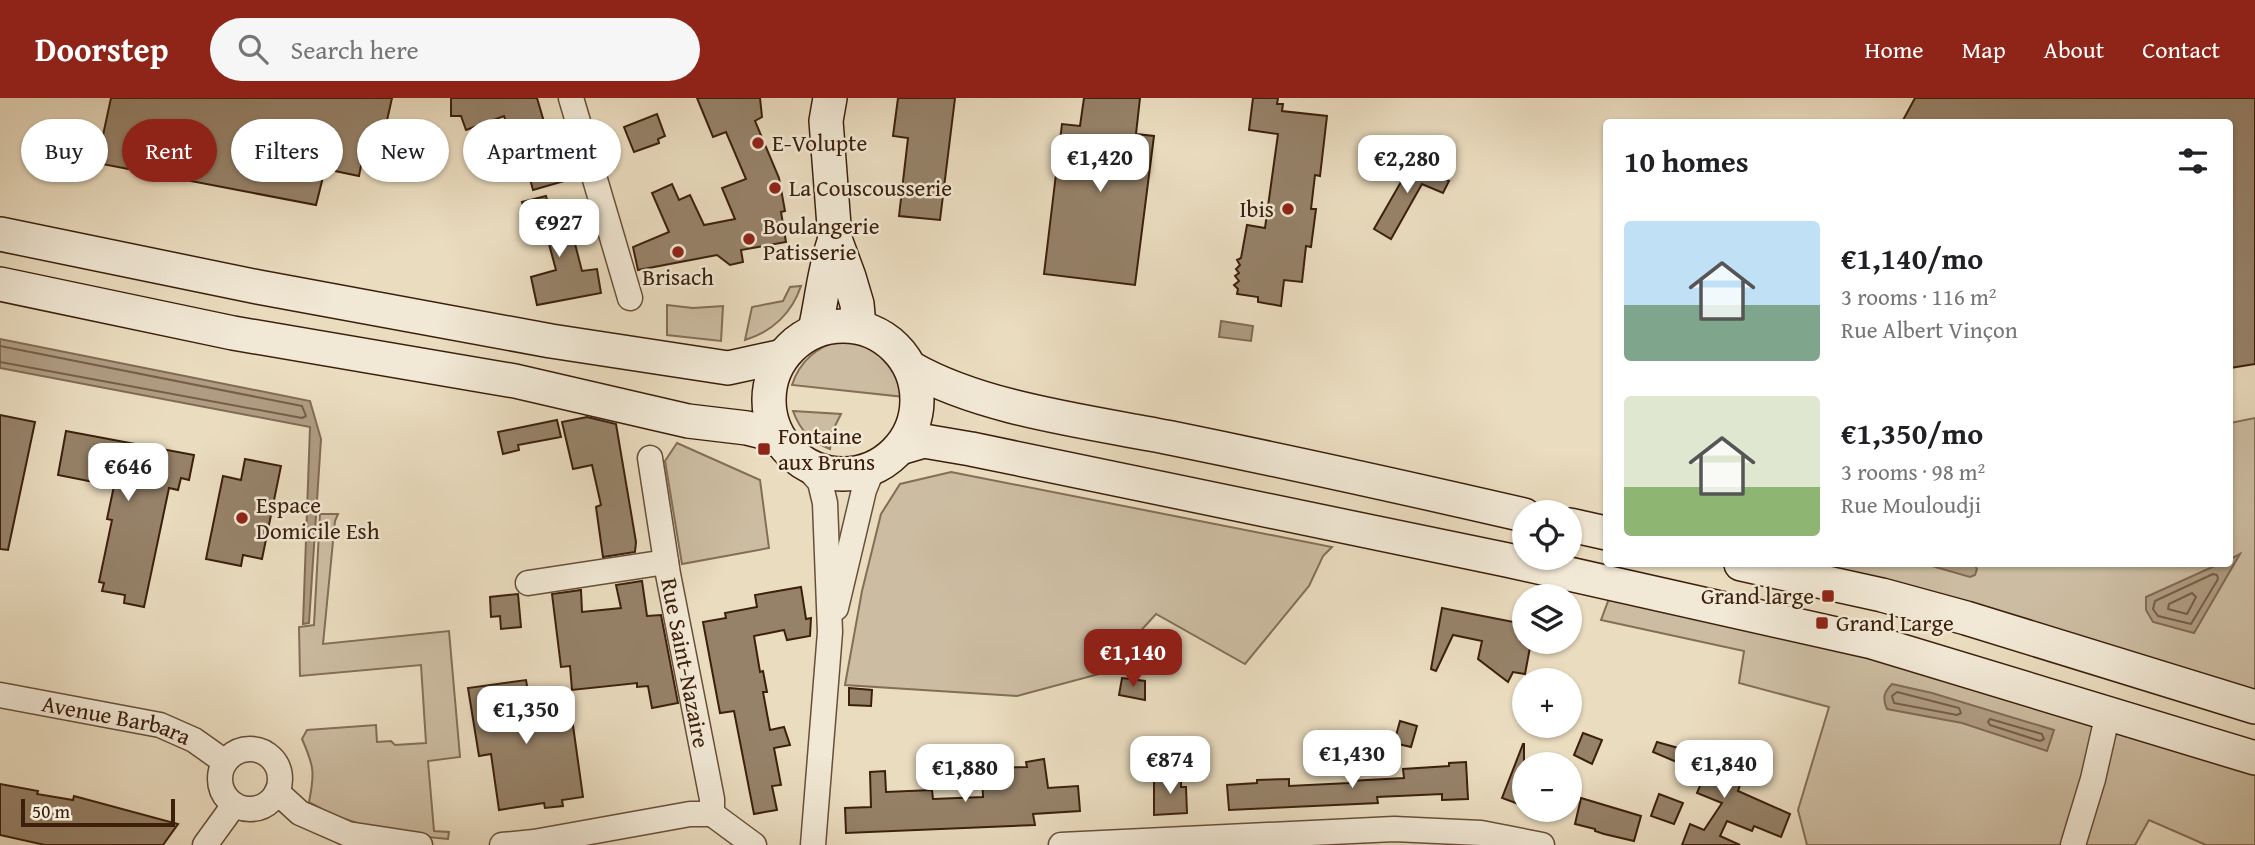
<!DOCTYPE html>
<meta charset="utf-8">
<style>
:root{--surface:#fff;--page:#f6f6f6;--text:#202124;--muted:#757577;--accent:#8f2418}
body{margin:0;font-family:"Gentium Book Plus",serif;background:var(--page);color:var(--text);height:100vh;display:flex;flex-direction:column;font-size:26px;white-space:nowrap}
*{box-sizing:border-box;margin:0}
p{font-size:23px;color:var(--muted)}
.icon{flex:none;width:38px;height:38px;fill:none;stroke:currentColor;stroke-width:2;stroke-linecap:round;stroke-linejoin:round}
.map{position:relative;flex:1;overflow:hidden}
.sheet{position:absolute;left:1603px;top:21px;width:630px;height:448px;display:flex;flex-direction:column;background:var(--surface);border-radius:7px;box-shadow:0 2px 5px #0004}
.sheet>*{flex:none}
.hud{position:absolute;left:21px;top:21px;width:665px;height:63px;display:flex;gap:14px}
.fabs{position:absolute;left:1512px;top:402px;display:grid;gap:14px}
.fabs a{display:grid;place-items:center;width:70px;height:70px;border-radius:50%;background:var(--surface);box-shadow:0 2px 5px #0004;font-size:35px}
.scale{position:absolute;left:21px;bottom:18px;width:154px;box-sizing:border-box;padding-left:7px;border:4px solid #3c200c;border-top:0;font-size:19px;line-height:24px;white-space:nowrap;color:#3c200c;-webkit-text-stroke:5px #f1e8d5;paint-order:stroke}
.price{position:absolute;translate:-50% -60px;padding:0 16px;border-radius:14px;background:#fff;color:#222;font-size:23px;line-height:46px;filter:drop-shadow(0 2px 4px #0008)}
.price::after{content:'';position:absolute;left:50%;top:42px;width:21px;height:16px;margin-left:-10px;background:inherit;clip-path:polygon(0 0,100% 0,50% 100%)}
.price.selected{background:var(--accent);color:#fff}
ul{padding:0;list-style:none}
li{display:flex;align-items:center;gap:21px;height:175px;padding:0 21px}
li span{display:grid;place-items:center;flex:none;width:196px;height:140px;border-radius:7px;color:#555}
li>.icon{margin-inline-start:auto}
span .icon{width:84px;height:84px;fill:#fffc;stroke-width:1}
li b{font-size:30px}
h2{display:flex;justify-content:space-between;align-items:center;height:84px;padding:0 21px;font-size:30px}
.chip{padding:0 24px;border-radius:32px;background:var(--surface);box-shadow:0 2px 5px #0004;font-size:24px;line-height:63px}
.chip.selected{background:var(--accent);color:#fff}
header{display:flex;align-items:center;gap:42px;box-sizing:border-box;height:98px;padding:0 35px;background:var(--accent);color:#fff}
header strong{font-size:33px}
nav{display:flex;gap:38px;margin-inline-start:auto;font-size:24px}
.search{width:490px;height:63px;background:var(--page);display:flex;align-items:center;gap:18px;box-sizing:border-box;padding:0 24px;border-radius:38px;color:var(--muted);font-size:26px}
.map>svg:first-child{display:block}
</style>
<header>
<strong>Doorstep</strong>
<div class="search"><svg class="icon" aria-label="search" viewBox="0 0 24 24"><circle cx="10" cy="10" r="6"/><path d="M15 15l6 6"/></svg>Search here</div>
<nav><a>Home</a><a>Map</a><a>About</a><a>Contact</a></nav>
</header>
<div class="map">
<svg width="2255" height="747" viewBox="0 0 2255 747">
<rect width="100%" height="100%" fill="#eadcbf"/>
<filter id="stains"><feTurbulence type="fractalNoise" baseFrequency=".00286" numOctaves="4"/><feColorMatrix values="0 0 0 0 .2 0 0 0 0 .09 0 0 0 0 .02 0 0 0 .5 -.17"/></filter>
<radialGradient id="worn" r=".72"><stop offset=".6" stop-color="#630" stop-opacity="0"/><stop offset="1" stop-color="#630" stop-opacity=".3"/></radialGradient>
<!-- green -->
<g fill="#ccbca1" stroke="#846e56" stroke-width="2">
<path d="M801,188C792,215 772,234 745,242L752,209L783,203L790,189Z"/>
<path d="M667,207L693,210L723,208L721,243L667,237Z"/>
<path d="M841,242C876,241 901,264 905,299L792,287C800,262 817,249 841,242Z"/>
<path d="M793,313L841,316L832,334L830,351C811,344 800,332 793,313Z"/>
<path d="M2255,320V600L1784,466H2230V325Z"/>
<path d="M677,345L760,382L769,450L682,466L665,363Z"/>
<path d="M951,374L1332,449L1323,458L1309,488L1245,566L1156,516L1115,561L1114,572L1017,598L845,587L862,493L881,416L900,386Z"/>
<path d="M320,416H338L335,423L323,546L449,533L460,659L428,663L434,733L449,734L448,741C398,737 353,729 309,704C315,675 314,668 302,641L307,632L376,627L377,644L391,643L395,647L426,645L421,567L300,578L299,529L314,527Z"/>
<path d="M1610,498L1906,563L2255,671V747H2206L2149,722L2135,747H1807L1798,712L1829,609L1739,585L1744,553L1601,522Z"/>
</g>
<!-- water -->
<g fill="#af9c82" stroke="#816a53" stroke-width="2">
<path d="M1221,223L1253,228L1251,243L1219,239Z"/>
<path d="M0,241L310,303L321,341L309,525L303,526L310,329L0,270Z"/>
<path d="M2240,456L2194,535L2153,524L2146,512V499L2219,466H2230V461Z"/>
<path d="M1925,466H1974L1977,471L1975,477L1970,479Z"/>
<path d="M1892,586L1932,595L2054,632L2047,653L1962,625L1887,611C1882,600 1884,594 1892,586Z"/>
</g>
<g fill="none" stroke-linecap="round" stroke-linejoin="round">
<!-- shore -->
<g stroke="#765e47" stroke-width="2">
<path d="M0,248L302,308L306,318L302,320L0,264"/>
<path d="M2213,476L2217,477L2218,481L2191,526L2158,518L2153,511L2155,503Z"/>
<path d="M2192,495L2196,499L2187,516L2168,511L2169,506Z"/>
<path d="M1897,594L1959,610L1961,615L1957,617L1894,605L1892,598Z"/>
<path d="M1990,621L2042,636L2044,641L2040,643L1990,627L1988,624Z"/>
</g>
</g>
<!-- building -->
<g fill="#968269" stroke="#3c200c" stroke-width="2">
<path d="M111,0H392L382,45L366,42L359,78L325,71L316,107L97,65Z"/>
<path d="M451,0H537L544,24L539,26L555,66L559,65L564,83L533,92L526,66L521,68L504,18L466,32L461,18H451Z"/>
<path d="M697,0H760L762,19L755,23L779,80L785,113L781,114L786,144L741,152L743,164L730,167L717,157L638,172L633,149L669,134L652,95L672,86L679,102L690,97L704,127L735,121L722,90L746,81L726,34L713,39Z"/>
<path d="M898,0H955L940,122L899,118L908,40L893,38Z"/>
<path d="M1084,0H1140L1136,36L1154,38L1135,187L1044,176L1062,26L1080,28Z"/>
<path d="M1253,0H1278L1277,6H1283L1282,13L1327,18L1320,78L1315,77L1311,111H1316L1311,149L1306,148L1302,184L1284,182L1281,208L1258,204V199L1237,196L1238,191L1234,187L1239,183L1235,178L1239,175L1236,171L1240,167L1237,162L1241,160L1247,127L1265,130L1278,36L1249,32Z"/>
<path d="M1915,0H2255V266L2230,270V24H1902Z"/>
<path d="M657,16L665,38L658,41L659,45L634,54L624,29Z"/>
<path d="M1404,59L1449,83L1443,95L1422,86L1391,141L1374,131L1405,77L1395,72Z"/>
<path d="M546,98L552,120L558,118L562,130L567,129L570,139L573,138L582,173L597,171L601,195L537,207L531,179L556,172L546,135L532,139L522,104Z"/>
<path d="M0,317L35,324L8,452L0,451Z"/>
<path d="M587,319L616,326L636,444L635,454L603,459L596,409L601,407L592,367L573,371L562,324Z"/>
<path d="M557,322L561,339L518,347L519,352L503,356L498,334Z"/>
<path d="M66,333L194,357L189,382L181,380L178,392L169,390L144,509L124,505L125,497L102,493L104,485L99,484L112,422L107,421L114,388L58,377Z"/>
<path d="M245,361L281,368L262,461L243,457L241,468L206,461L223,378L241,382Z"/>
<path d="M642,483L647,518L661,517L678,605L652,610L648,588L637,589V585L572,592L570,568L561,569L552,496L581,492L582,514L621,510L616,487Z"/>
<path d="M801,489L806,521L811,520L810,538L787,542L784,532L754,538L760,574L763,573L767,594H763L770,632L784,629L790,647L774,650L781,687L772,688L777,712L754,716L734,613L720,615L703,524L726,520L725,515L757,509L755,497Z"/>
<path d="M518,496L521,529L501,531L500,518L491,519L490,499Z"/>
<path d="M1442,510L1524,526V544H1531L1525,576L1513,574L1508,584L1478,561L1482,543L1453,537L1436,573L1431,571Z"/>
<path d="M1122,580L1145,583V602L1119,597Z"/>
<path d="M526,582L531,612L570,606L583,699L562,702L563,708L545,710L544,705L499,712L491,656L479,658L468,590Z"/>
<path d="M849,590L872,592L871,608L849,607Z"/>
<path d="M1400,623L1417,628L1411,649L1394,645Z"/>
<path d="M1583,635L1602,642L1592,666L1574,657Z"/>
<path d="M1657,644L1689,653L1691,648L1723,661L1718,672L1742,681L1738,693L1790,716L1781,739L1754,728L1752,733L1727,723L1720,738L1740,747H1682L1690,726L1704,732L1722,705L1697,695L1705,676L1653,654Z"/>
<path d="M1523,646H1524V708L1502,700Z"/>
<path d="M1044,661L1048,690L1078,688L1080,713L1033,716L1035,727L846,735L845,710L871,709L870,674L885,673L886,694L932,692L933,701L983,699L982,676H989V670L1027,669L1026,664Z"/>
<path d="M1466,664L1468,701L1442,702V696L1377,699L1378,705L1229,712L1227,687L1257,685V682L1289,681V688L1349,685V683L1404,680L1403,671L1449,668V665Z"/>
<path d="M1181,679V689H1186L1187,715L1154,717V680Z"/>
<path d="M0,686L38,693L37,696L73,702L74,698L178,726L163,747H45L0,737Z"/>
<path d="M1659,696L1683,705L1674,726L1651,718Z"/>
<path d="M1581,700L1641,718L1634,743L1604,736L1595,733V731L1575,726Z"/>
</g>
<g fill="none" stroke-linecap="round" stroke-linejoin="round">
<defs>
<g id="street">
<path d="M571,0L630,200"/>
<path id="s1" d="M650,360L668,476L712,701V716"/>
<path d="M801,363L820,384L825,405L830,534L813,747"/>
<path d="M528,485L666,464"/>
<path d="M836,510L864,392L873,370"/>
<path id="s2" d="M0,597L160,627L194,642L225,664"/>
<circle cx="250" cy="681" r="30"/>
<path d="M277,694L300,715L348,736L420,747"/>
<path d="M712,716L754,747"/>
<path d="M205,747L234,707"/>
<path d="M502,747L534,744L690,716H712"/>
<path d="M1061,747L1394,731L1481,735L1542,747"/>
<path d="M2073,747L2093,681L2108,615"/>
</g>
<g id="secondary">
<path d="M830,0L826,23L835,141L849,179L857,206L859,228"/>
<path d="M0,136L258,189L551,243L728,270L783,258"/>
<path d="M0,186L233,235L515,283L688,323L747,330L763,334L783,345"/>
<circle cx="843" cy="302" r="74"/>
<path d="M815,232C822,202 824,171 835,141"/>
<path d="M911,270C982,311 1090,324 1171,340C1289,364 1407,390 1524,417"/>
<path d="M900,350L924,343L971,351L1507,462L1872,544L2255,660"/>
<path d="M1570,427L1606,435"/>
<path d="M1741,466L1882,497L1966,520L2255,609"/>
</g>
</defs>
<!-- street casing -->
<use href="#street" stroke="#684f39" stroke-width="27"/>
<!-- secondary casing -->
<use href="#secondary" stroke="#3c200c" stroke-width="36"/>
<!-- street -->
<use href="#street" stroke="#f1e8d5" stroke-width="24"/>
<!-- secondary -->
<use href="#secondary" stroke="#f1e8d5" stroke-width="33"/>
</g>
<!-- markers -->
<g fill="#8f2418" stroke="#f1e8d5" stroke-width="2.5">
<circle cx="758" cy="45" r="7"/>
<circle cx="775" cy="90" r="7"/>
<circle cx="1288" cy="111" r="7"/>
<circle cx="749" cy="141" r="7"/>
<circle cx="678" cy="154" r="7"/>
<rect x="757" y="344" width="14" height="14" rx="3.5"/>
<circle cx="242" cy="420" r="7"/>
<rect x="1821" y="491" width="14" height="14" rx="3.5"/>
<rect x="1815" y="518" width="14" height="14" rx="3.5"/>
</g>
<g text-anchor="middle" stroke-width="5" stroke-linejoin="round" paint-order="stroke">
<!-- poi labels -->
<g font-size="23" fill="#3c200c" stroke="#f1e8d5" text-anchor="start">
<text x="772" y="53">E-Volupte</text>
<text x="789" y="98">La Couscousserie</text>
<text x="1274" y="119" text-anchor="end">Ibis</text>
<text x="763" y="136">Boulangerie<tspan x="763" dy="26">Patisserie</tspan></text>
<text x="678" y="187" text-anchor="middle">Brisach</text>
<text x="778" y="346">Fontaine<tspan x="778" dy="26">aux Bruns</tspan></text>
<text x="256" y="415">Espace<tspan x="256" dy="26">Domicile Esh</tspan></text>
<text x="1814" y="506" text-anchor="end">Grand large</text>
<text x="1836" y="533">Grand Large</text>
</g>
<!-- street labels -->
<g font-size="23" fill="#3c200c" stroke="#f1e8d5">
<text dy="8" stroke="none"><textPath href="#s1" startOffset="208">Rue Saint-Nazaire</textPath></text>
<text dy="8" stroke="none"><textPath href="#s2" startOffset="119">Avenue Barbara</textPath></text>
</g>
</g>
<rect width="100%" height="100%" filter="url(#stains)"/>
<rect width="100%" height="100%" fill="url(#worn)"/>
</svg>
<div class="fabs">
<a><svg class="icon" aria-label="locate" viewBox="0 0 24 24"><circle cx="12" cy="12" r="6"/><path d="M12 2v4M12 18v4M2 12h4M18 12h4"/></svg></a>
<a><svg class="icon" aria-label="layers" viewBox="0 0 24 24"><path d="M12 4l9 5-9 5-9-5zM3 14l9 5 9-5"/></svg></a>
<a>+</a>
<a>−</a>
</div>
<div class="scale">50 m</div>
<b class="price" style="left:1100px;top:96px">€1,420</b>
<b class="price" style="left:1407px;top:97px">€2,280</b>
<b class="price" style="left:559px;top:161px">€927</b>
<b class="price" style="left:128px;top:405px">€646</b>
<b class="price selected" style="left:1133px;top:591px">€1,140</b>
<b class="price" style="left:526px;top:648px">€1,350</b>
<b class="price" style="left:1352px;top:692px">€1,430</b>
<b class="price" style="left:1170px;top:698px">€874</b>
<b class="price" style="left:1724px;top:702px">€1,840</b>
<b class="price" style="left:965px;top:706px">€1,880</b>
<div class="hud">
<a class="chip">Buy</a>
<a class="chip selected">Rent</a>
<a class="chip">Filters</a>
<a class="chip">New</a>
<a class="chip">Apartment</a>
</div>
<section class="sheet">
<h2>10 homes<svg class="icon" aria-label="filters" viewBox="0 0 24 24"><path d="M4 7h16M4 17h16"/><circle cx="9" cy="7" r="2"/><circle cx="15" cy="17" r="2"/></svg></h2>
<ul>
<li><span style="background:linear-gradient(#bfe0f5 60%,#7fa58c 0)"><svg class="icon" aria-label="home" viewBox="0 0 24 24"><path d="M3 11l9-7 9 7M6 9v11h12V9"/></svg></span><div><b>€1,140/mo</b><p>3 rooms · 116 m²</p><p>Rue Albert Vinçon</p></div></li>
<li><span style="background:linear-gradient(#dfe7d0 65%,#8fb573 0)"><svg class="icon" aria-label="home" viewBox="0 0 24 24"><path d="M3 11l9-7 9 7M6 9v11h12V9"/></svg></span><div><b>€1,350/mo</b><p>3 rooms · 98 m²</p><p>Rue Mouloudji</p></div></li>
</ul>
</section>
</div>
